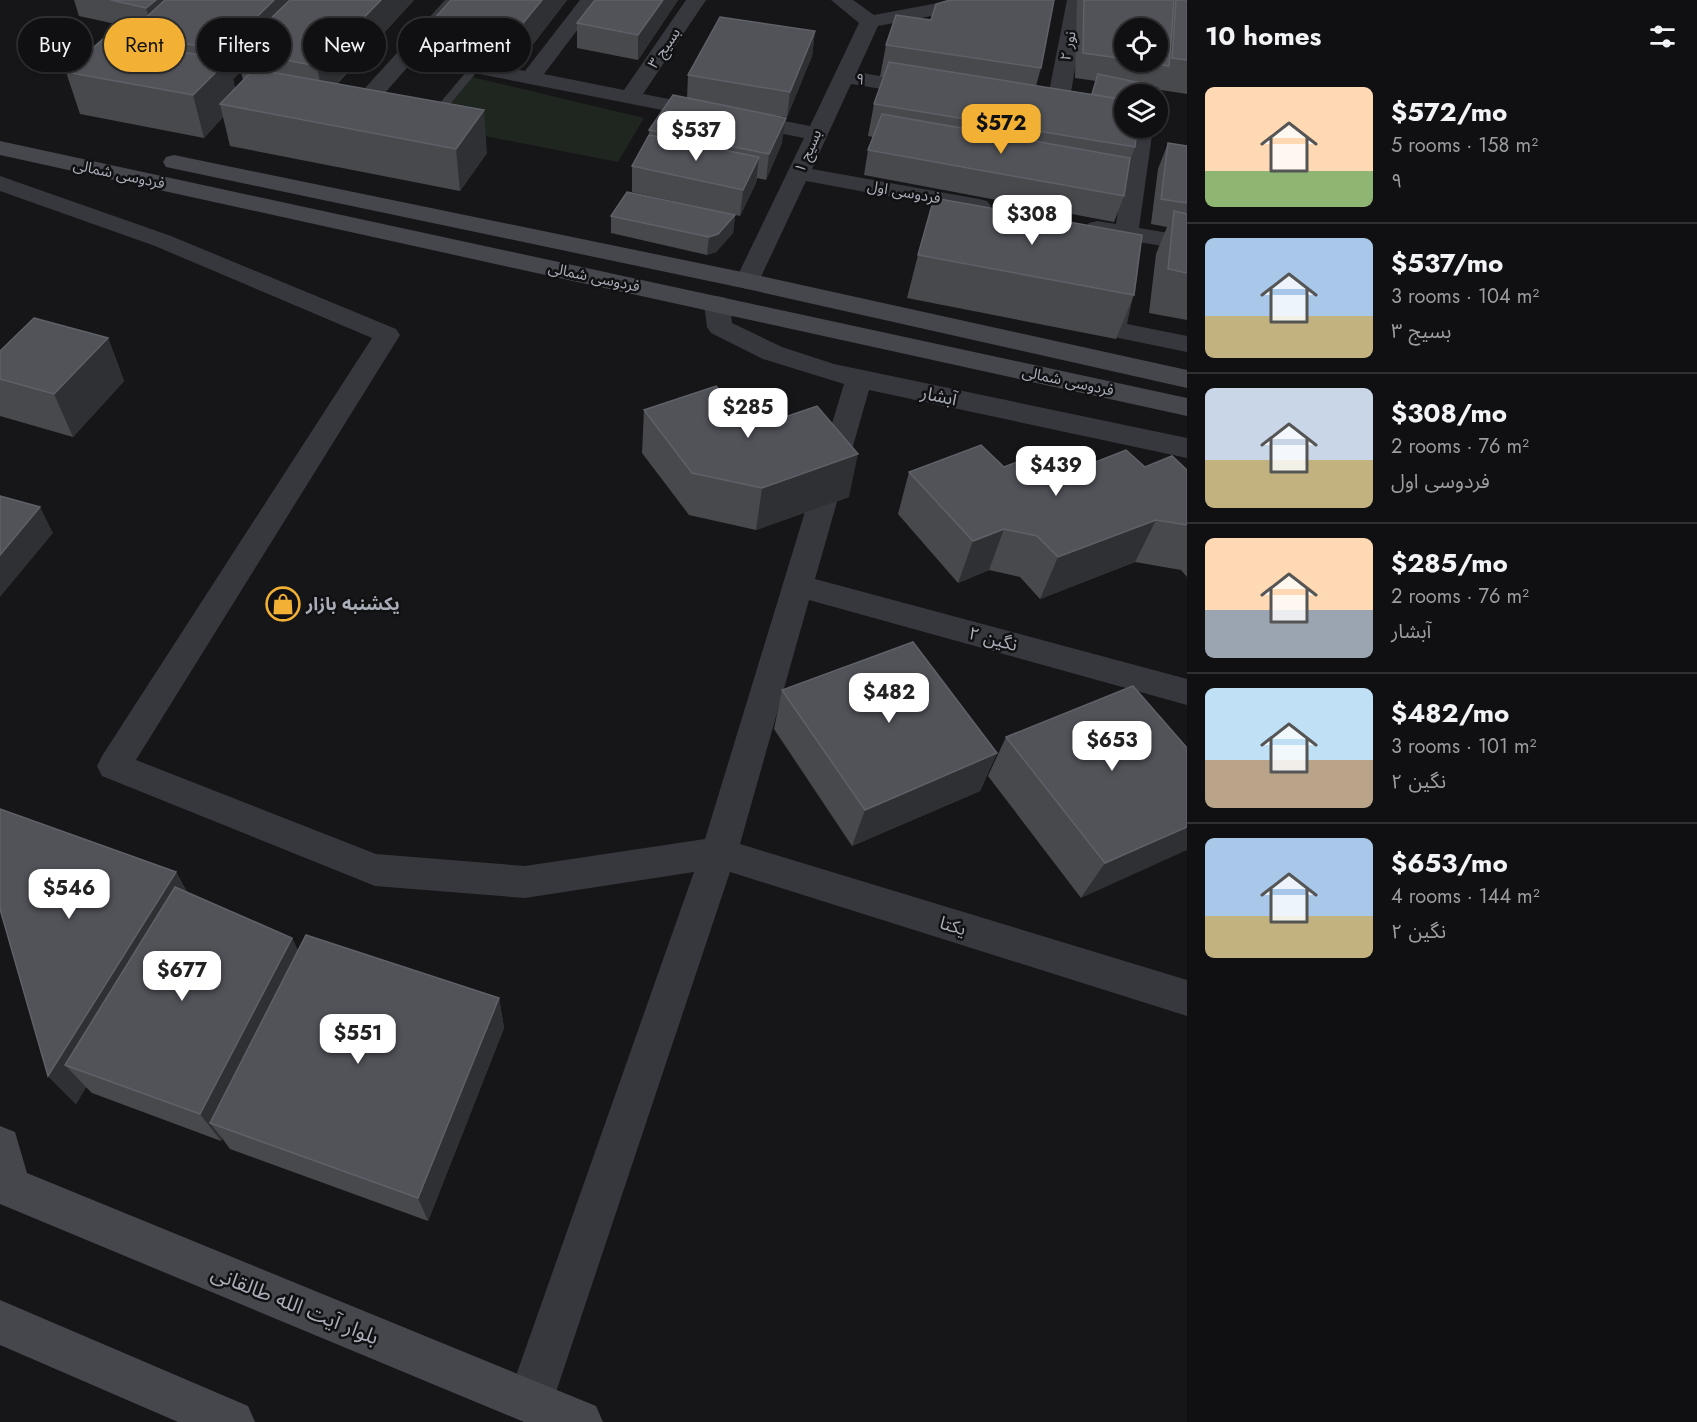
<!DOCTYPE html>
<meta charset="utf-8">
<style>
:root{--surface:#101012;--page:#1e1e20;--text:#f1f3f6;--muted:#9c9d9f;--line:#303032;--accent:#f2b134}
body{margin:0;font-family:Jost,"Noto Sans Arabic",sans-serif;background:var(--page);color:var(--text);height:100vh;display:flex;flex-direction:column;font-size:22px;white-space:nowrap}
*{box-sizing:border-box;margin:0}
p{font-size:20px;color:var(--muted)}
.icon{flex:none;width:33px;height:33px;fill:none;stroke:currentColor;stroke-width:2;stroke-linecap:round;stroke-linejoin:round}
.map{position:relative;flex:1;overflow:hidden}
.details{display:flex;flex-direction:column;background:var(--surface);width:510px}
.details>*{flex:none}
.banner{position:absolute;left:18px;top:18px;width:570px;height:54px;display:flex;gap:12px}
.tools{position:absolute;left:1114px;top:18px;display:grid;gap:12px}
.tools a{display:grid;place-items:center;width:54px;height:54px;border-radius:50%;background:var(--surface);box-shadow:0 2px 4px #0004,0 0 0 2px var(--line);font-size:30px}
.price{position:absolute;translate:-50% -51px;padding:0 14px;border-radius:12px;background:#fff;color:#222;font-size:20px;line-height:39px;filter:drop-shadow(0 2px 3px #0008)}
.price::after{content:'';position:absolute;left:50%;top:36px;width:18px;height:14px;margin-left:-9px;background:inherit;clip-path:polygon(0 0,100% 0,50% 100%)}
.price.on{background:var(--accent);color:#111}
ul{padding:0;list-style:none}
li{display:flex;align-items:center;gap:18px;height:150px;padding:0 18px}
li+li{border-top:2px solid var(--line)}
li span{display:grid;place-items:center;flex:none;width:168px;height:120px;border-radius:9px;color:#555}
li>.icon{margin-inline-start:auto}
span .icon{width:72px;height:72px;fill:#fffc;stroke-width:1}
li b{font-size:26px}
h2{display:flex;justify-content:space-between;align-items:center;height:72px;padding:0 18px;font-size:26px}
.chip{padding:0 21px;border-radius:27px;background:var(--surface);box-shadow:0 2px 4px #0004,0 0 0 2px var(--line);font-size:21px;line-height:54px}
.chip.on{background:var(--accent);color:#111}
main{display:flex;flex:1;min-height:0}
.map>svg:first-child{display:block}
</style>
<main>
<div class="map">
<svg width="1187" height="1422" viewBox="0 0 1187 1422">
<rect width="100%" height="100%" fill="#161618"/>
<!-- green -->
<path fill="#1e261f" d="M468,76L644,118L618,162L428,125Z"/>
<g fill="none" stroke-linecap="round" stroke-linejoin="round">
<!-- lane -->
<path fill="#37383d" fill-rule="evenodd" d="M472,65L481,67L436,121H428V117Z"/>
<!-- street -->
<g fill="#37383d" fill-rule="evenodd">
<path d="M445,0H466L422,50L525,71L580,0H600L544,74L624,90L686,0H706L643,94L810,126L859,23L831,0H853L874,15L954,0H994L984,6L878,26L857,72L925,84L932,86L936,90L932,94L925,96L851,84L812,169L979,199L987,201L991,206L987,211L979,213L806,181L759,281L756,286L747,289L738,286L735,281L804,138L413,61L362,119H346L343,114L346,109Z"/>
<path d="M1067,0H1087L1071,92L1067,96H1053L1049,92Z"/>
<path d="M1127,128H1153L1139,228L1187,236V250L1138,242L1137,278L1127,324L1187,336V352L1104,335L1100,329L1113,278L1114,238L1089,233L1085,228L1089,223L1097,221L1116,224L1130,133Z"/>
<path d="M0,176L171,236L396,329L400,335L136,760L376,854L525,866L705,839L844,384L763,359L711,333L707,327L704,304L708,298L717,296L726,298L730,304L732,323L782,347L834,364L1187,438V458L869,390L815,579L1187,679V705L809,600L740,844L1187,980V1016L730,872L553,1401L546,1417C534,1422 526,1422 514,1417L507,1401L694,872L525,898L375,886L102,776L97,766L102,756L372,338L155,246L0,191Z"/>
</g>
<!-- secondary -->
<g fill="#45474d" fill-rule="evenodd">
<path d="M0,141L1187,398V416L0,155Z"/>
<path d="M174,155L747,273L1187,370V388L747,289L166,167L163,162L166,157Z"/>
<path d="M0,1126L15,1132L27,1173L596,1406L603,1422H524L0,1204Z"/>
<path d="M0,1300L248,1406L255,1422H178L0,1345Z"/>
</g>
</g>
<!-- wall -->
<g fill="#47494d" fill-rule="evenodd">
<path d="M74,0H414L337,84L487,153L460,191L230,146L223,117L204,138L80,114L66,72L131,42L128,34L134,28L79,16ZM241,71L243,80L235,88L233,79Z"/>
<path d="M567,0L517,65L437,50L434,19Z"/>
<path d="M678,0L638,60L577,48V23Z"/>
<path d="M1077,0H1187V94L1161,90L1160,91L1155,90L1125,94L1135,147L1130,161L1124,196L1114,222L864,175L868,150L873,137L868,136L874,104L883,77H880L886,45L1041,68L1036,86L1092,94L1096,81L1075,78ZM1125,28L1158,62H1125Z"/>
<path d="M815,31L812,56L787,117L767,114L782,143L766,180L757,178L756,183L740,216L632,192V166L649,136V130L687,98L688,75Z"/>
<path d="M1168,143L1187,146V320L1149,313L1156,254L1167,227L1151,224L1158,169Z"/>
<path d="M735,215L733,233L716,252L707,255L611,233V216Z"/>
<path d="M918,255L1134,295L1116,339L907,298Z"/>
<path d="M108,338L124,381L73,437L0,416V351Z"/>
<path d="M734,407L849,497L756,530L689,515L642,453L644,410Z"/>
<path d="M1004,467L1052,479L1145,467L1187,470V577L1181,570L1135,562L1040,599L1020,577L989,570L958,583L898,514L909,472Z"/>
<path d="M782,690L997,753L980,791L852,846L774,729Z"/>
<path d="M1006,737L1187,748L1081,898L988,776Z"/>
<path d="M176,872L187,892L292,938L298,951L499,998L504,1028L428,1221L230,1149L222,1138L221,1141L92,1093L86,1087L76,1104L48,1076Z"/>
</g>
<!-- shaded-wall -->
<g fill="#2f3033">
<path d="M156,0H194L153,32L146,8Z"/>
<path d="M274,0H311L237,51L241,71L233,79L238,102L220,104L223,117L204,138L193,95L225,62L223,50Z"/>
<path d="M381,0H414L323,98L317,66Z"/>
<path d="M542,0H567L517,65L515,33Z"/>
<path d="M663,0H678L638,60V35Z"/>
<path d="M815,31L812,56L787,117L790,92Z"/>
<path d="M484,110L487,153L460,191L456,149Z"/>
<path d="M786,118L782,143L766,180L769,154Z"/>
<path d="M759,157L756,183L740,216L743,190Z"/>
<path d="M735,215L733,233L716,252L707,255L709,237Z"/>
<path d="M108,338L124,381L73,437L54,394Z"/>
<path d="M858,454L849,497L756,530L762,488Z"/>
<path d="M40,507L53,533L0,597V555Z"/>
<path d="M1156,520L1135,562L1040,599L1058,557Z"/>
<path d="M1004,529L989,570L958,583L973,541Z"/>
<path d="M997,753L980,791L852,846L865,810Z"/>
<path d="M1187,827V850L1081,898L1105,863Z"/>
<path d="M176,872L195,907L65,1065L86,1087L76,1104L48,1076Z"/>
<path d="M292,938L306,970L210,1123L222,1138L221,1141L200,1114Z"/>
<path d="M499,998L504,1028L428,1221L418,1198Z"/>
</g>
<!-- building -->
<g fill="#525359" stroke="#5f6168" stroke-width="1.5">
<path d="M111,0H156L146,8Z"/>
<path d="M165,0H274L223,50L128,34Z"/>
<path d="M290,0H381L317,66L237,51Z"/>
<path d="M451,0H542L515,33L434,19Z"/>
<path d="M595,0H663L638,35L577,23Z"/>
<path d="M950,0H1054L1041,68L886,45L896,15L931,20L936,4Z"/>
<path d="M1084,0H1174L1169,66L1139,62H1158V28H1125V59L1083,53Z"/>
<path d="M1176,0H1187V60L1172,58Z"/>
<path d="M720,17L815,31L790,92L688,75Z"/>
<path d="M104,38L228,60L193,95L66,72Z"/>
<path d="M889,62L1125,100V128H1137L1135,147L874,104Z"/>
<path d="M254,69L484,110L456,149L220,104Z"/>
<path d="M1098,74L1155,86L1154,94H1125V100L1092,94Z"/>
<path d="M673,95L786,118L769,154L649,130Z"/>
<path d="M882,114L1130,158L1124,196L868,150Z"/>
<path d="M649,135L759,157L743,190L632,166Z"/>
<path d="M1168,143L1187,146V203L1161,199Z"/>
<path d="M627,192L735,215L718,234L709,237L611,216Z"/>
<path d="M934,198L1142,235L1134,295L918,255Z"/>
<path d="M1174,211L1187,214V273L1168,269Z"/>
<path d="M34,318L108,338L54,394L0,379V351Z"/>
<path d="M716,386L734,407L765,397L782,418L817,406L858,454L762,488L692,473L644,410Z"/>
<path d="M981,445L1004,467L1030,457L1052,479L1126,450L1145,467L1172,456L1187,470V525L1156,520L1058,557L1037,536L1004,529L973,541L909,472Z"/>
<path d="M0,496L40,507L0,555Z"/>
<path d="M913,642L997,753L865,810L782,690Z"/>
<path d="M1133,686L1187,748V827L1105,863L1006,737Z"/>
<path d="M0,809L176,872L48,1076L0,909Z"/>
<path d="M175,887L292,938L200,1114L65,1065Z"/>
<path d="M306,935L499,998L418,1198L210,1123Z"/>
</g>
<!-- icons -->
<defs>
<symbol id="shop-ring" viewBox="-11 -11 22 22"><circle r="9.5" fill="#111113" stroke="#f2b134" stroke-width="1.5"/><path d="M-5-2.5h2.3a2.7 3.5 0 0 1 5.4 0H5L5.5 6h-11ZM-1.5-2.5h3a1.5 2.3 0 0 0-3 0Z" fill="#f2b134"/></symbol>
</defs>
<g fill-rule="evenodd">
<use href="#shop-ring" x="264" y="585" width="38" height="38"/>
</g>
<g text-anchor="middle" stroke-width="5" stroke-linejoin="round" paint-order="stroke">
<!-- far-street labels -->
<g font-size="15" fill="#a8adb8" stroke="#111113">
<text transform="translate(1068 46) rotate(-79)" y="5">نور ۲</text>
<text transform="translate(664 48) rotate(-56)" y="5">بسیج ۳</text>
<text transform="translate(860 79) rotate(10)" y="5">۹</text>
<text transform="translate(808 151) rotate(-66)" y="5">بسیج ۱</text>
<text transform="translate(119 174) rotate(12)" y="5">فردوسی شمالی</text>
<text transform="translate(904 192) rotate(10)" y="5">فردوسی اول</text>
<text transform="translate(594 277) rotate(12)" y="5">فردوسی شمالی</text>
<text transform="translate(1068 381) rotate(12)" y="5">فردوسی شمالی</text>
</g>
<!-- street labels -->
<g font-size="18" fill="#a8adb8" stroke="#111113">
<text transform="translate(939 396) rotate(12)" y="6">آبشار</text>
<text transform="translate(993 639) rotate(15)" y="6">نگین ۲</text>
<text transform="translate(953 926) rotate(17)" y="6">یکتا</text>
</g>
<!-- poi labels -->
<g font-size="18" font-weight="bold" fill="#a8adb8" stroke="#111113" text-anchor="start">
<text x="306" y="610">یکشنبه بازار</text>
</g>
<!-- near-street labels -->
<g font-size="21" fill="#a8adb8" stroke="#111113">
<text transform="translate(295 1305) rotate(22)" y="7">بلوار آیت الله طالقانی</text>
</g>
</g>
</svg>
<div class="tools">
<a><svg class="icon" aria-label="locate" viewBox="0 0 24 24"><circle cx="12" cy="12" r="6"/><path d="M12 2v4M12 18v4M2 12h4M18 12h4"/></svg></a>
<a><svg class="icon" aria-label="layers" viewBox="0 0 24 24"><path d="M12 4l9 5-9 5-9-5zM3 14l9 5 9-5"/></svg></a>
</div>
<b class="price on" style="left:1001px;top:155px">$572</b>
<b class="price" style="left:696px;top:162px">$537</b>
<b class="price" style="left:1032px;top:246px">$308</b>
<b class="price" style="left:748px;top:439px">$285</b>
<b class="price" style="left:1056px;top:497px">$439</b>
<b class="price" style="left:889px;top:724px">$482</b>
<b class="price" style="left:1112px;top:772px">$653</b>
<b class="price" style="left:69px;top:920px">$546</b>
<b class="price" style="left:182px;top:1002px">$677</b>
<b class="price" style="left:358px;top:1065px">$551</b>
<div class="banner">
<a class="chip">Buy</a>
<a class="chip on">Rent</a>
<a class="chip">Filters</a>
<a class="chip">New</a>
<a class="chip">Apartment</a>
</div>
</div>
<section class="details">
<h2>10 homes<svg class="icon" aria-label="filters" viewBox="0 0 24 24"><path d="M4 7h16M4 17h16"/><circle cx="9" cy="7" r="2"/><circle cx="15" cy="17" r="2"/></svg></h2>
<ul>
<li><span style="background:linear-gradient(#ffd9b3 70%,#8fb573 0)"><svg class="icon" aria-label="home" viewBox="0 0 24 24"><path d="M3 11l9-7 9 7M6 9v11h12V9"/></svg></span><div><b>$572/mo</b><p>5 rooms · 158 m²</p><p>۹</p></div></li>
<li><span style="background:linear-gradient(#a9c7e8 65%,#c2b280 0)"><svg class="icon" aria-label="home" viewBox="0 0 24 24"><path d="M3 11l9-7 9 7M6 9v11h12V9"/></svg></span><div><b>$537/mo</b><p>3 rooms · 104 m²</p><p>بسیج ۳</p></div></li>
<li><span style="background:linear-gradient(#c9d6e8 60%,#c2b280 0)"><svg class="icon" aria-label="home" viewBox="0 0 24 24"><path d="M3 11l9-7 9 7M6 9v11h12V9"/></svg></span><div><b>$308/mo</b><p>2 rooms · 76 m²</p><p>فردوسی اول</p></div></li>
<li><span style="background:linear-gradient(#ffd9b3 60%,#9aa5b1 0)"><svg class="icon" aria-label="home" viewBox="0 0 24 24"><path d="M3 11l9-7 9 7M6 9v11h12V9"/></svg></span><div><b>$285/mo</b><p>2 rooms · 76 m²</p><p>آبشار</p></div></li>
<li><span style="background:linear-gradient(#bfe0f5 60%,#b9a48a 0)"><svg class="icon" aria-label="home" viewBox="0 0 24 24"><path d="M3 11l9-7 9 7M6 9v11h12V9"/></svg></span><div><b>$482/mo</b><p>3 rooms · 101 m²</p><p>نگین ۲</p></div></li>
<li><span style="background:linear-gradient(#a9c7e8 65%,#c2b280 0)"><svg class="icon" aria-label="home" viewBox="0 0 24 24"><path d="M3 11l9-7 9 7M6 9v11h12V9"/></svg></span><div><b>$653/mo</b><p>4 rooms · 144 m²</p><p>نگین ۲</p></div></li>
</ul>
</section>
</main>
